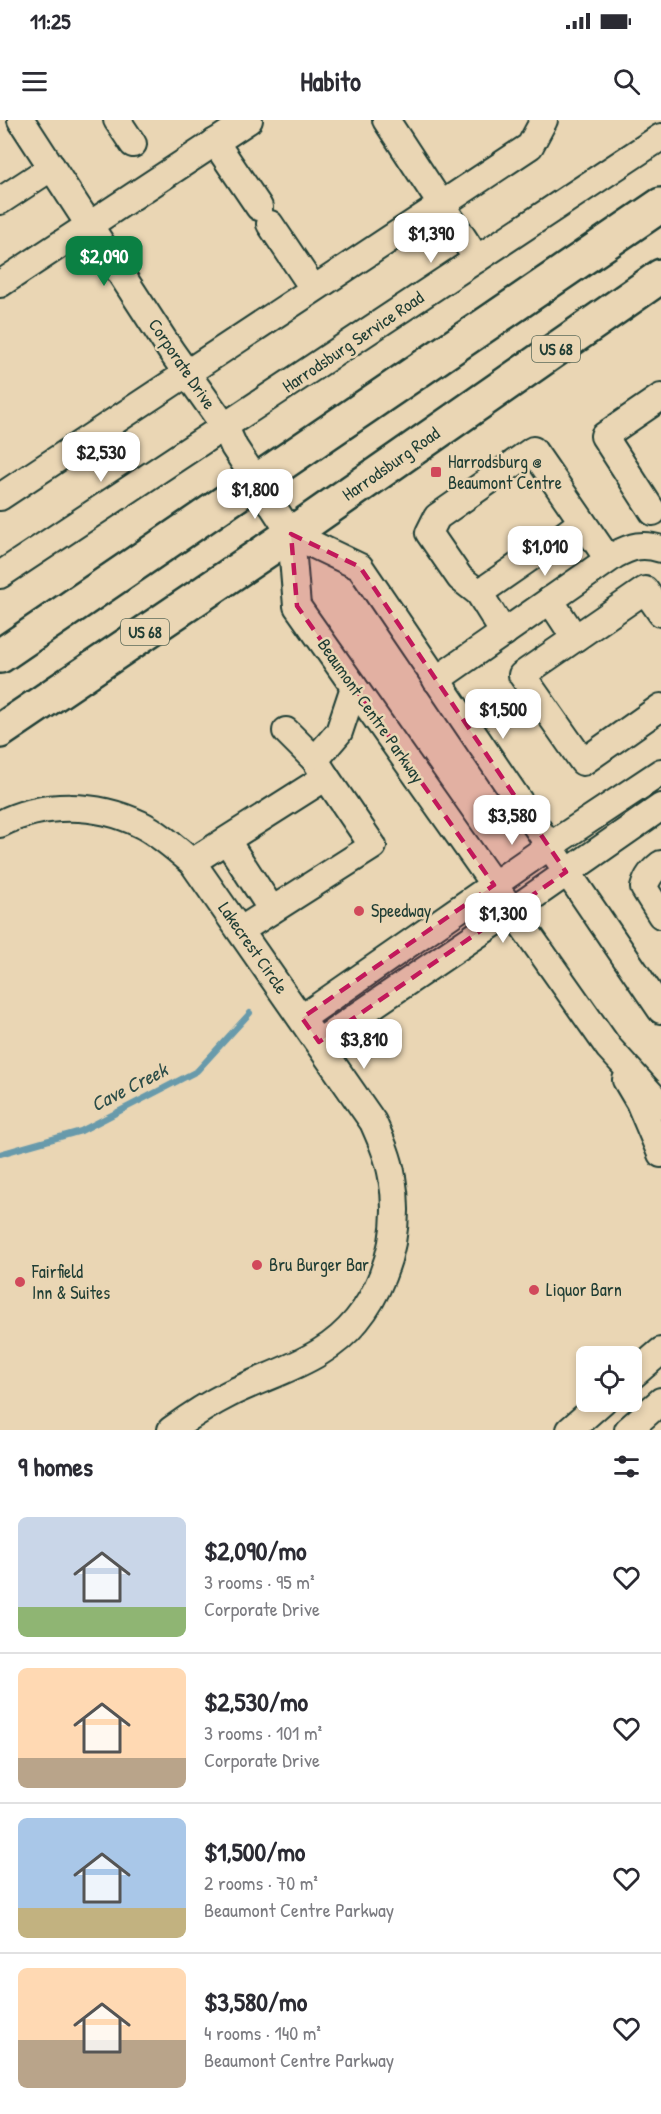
<!DOCTYPE html>
<meta charset="utf-8">
<style>
:root{--surface:#fff;--page:#f7f7f7;--text:#2b2b33;--muted:#7c7c81;--line:#e1e1e2;--accent:#0b8043}
body{margin:0;font-family:"Patrick Hand",sans-serif;background:var(--page);color:var(--text);height:100vh;display:flex;flex-direction:column;font-size:22px;white-space:nowrap}
*{box-sizing:border-box;margin:0}
p{font-size:20px;color:var(--muted)}
.icon{flex:none;width:33px;height:33px;fill:none;stroke:currentColor;stroke-width:2;stroke-linecap:round;stroke-linejoin:round}
.map{position:relative;height:1310px;overflow:hidden}
.side{display:flex;flex-direction:column;background:var(--surface);flex:1}
.side>*{flex:none}
.buttons{position:absolute;left:576px;top:1226px;display:grid;gap:12px}
.buttons a{display:grid;place-items:center;width:66px;height:66px;border-radius:9px;background:var(--surface);box-shadow:0 3px 9px #0003;font-size:30px}
.price{position:absolute;translate:-50% -51px;padding:0 14px;border-radius:12px;background:#fff;color:#222;font-size:20px;line-height:39px;filter:drop-shadow(0 2px 3px #0008)}
.price::after{content:'';position:absolute;left:50%;top:36px;width:18px;height:14px;margin-left:-9px;background:inherit;clip-path:polygon(0 0,100% 0,50% 100%)}
.price.current{background:var(--accent);color:#fff}
ul{padding:0;list-style:none}
li{display:flex;align-items:center;gap:18px;height:150px;padding:0 18px}
li+li{border-top:2px solid var(--line)}
li span{display:grid;place-items:center;flex:none;width:168px;height:120px;border-radius:9px;color:#555}
li>.icon{margin-inline-start:auto}
span .icon{width:72px;height:72px;fill:#fffc;stroke-width:1}
li b{font-size:26px}
h2{display:flex;justify-content:space-between;align-items:center;height:72px;padding:0 18px;font-size:26px}
.status{display:flex;justify-content:space-between;align-items:center;height:42px;padding:0 30px;background:var(--surface);direction:ltr}
.status svg{height:16px;fill:currentColor}
header{display:flex;justify-content:space-between;align-items:center;height:78px;padding:0 18px;background:var(--surface);font-size:27px;font-weight:700}
.map>svg:first-child{display:block}
</style>
<div class="status"><b>11:25</b><svg viewBox="0 0 49 12"><path d="M0 12V9h3v3zM5 12V6h3v6zM10 12V3h3v9zM15 12V0h3v12zM26 1h20v11H26zM47 4h2v5h-2z"/></svg></div>
<header><svg class="icon" aria-label="menu" viewBox="0 0 24 24"><path d="M4 6h16M4 12h16M4 18h16"/></svg>Habito<svg class="icon" aria-label="search" viewBox="0 0 24 24"><circle cx="10" cy="10" r="6"/><path d="M15 15l6 6"/></svg></header>
<div class="map">
<svg width="661" height="1310" viewBox="0 0 661 1310">
<rect width="100%" height="100%" fill="#ead6b4"/>
<filter id="ink" filterUnits="userSpaceOnUse"><feTurbulence type="fractalNoise" baseFrequency=".0167" numOctaves="2"/><feDisplacementMap in="SourceGraphic" scale="12" xChannelSelector="R" yChannelSelector="G"/><feConvolveMatrix kernelMatrix="1 2 1 2 8 2 1 2 1" color-interpolation-filters="sRGB"/></filter>
<g filter="url(#ink)">
<g fill="none" stroke-linecap="round" stroke-linejoin="round">
<!-- stream -->
<path stroke="#689aab" stroke-width="6" d="M0,1034L81,1011L197,951L250,893"/>
<defs>
<g id="minor">
<path d="M21,0L171,231L225,307L234,327L291,414L297,486L609,928L661,985"/>
<path d="M117,0L133,24"/>
<path d="M386,0L477,139"/>
<path d="M215,22L259,87"/>
<path d="M0,81L52,47"/>
<path d="M270,104L313,168"/>
<path d="M0,164L249,0"/>
<path d="M0,377L530,26L544,0"/>
<path d="M653,392L604,316L661,277"/>
<path d="M291,414L360,447L661,890"/>
<path d="M555,422L582,402"/>
<path d="M0,455L661,17"/>
<path d="M479,473L531,437"/>
<path d="M550,480L575,518"/>
<path d="M661,493L645,470L522,555L583,642L661,587"/>
<path d="M504,513L479,473L460,458L429,413L437,397L533,330L608,439"/>
<path d="M436,560L615,435C632,426 643,423 661,429"/>
<path d="M286,611L315,640"/>
<path d="M0,704C43,682 97,683 140,704C159,713 176,729 192,742L373,1002C381,1020 389,1038 392,1057C404,1123 378,1197 320,1232C291,1250 259,1259 229,1274C209,1284 189,1297 171,1310"/>
<path d="M227,721L272,790"/>
<path d="M192,742L326,657L315,640L339,612L354,567"/>
<path d="M661,744C652,751 647,757 644,768L661,795"/>
<path d="M241,810L373,726L326,657"/>
<path d="M302,898L548,727L661,652"/>
<path d="M319,922L512,791L661,687"/>
<path d="M626,960L639,982L661,1034"/>
<path d="M632,1256L661,1231"/>
<path d="M570,1310L603,1281"/>
<path d="M628,1310L661,1281"/>
</g>
<g id="major">
<path d="M0,536L661,85"/>
<path d="M0,611L291,414L661,156"/>
</g>
</defs>
<!-- minor casing -->
<use href="#minor" stroke="#1f3d34" stroke-width="30"/>
<!-- major casing -->
<use href="#major" stroke="#1f3d34" stroke-width="38"/>
<!-- minor -->
<use href="#minor" stroke="#ead6b4" stroke-width="26"/>
<!-- major -->
<use href="#major" stroke="#ead6b4" stroke-width="33"/>
</g>
</g>
<!-- marked area -->
<path fill="#c2185b" fill-opacity="0.2" stroke="#c2185b" stroke-width="4.5" stroke-dasharray="12 8" stroke-linejoin="round" d="M291,414L360,447L566,752L319,922L302,898L494,765L297,486Z"/>
<!-- markers -->
<g fill="#d1495b" stroke="#ead6b4" stroke-width="2">
<rect x="430" y="346" width="12" height="12" rx="3"/>
<circle cx="359" cy="791" r="6"/>
<circle cx="257" cy="1145" r="6"/>
<circle cx="20" cy="1162" r="6"/>
<circle cx="534" cy="1170" r="6"/>
</g>
<g text-anchor="middle" stroke-width="5" stroke-linejoin="round" paint-order="stroke">
<!-- shield labels -->
<g fill="#ead6b4" stroke="#5c6b5a" stroke-width="1.5">
<rect x="532" y="216" width="48" height="26" rx="4.5"/>
<rect x="121" y="499" width="48" height="26" rx="4.5"/>
</g>
<g font-size="16" font-weight="bold" fill="#1f3d34">
<text x="556" y="235">US 68</text>
<text x="145" y="518">US 68</text>
</g>
<!-- street labels -->
<g font-size="18" fill="#1f3d34" stroke="#ead6b4">
<text transform="translate(353 222) rotate(-34)" y="6">Harrodsburg Service Road</text>
<text transform="translate(182 244) rotate(56)" y="6">Corporate Drive</text>
<text transform="translate(391 344) rotate(-35)" y="6">Harrodsburg Road</text>
<text transform="translate(371 591) rotate(55)" y="6">Beaumont Centre Parkway</text>
<text transform="translate(253 828) rotate(55)" y="6">Lakecrest Circle</text>
</g>
<!-- poi labels -->
<g font-size="18" fill="#1f3d34" stroke="#ead6b4" text-anchor="start">
<text x="448" y="348">Harrodsburg @<tspan x="448" dy="21">Beaumont Centre</tspan></text>
<text x="371" y="797">Speedway</text>
<text x="269" y="1151">Bru Burger Bar</text>
<text x="32" y="1158">Fairfield<tspan x="32" dy="21">Inn &amp; Suites</tspan></text>
<text x="546" y="1176">Liquor Barn</text>
</g>
<!-- water labels -->
<g font-size="20" font-style="italic" fill="#2b4c48" stroke="#ead6b4">
<text transform="translate(129 967) rotate(-27)" y="7">Cave Creek</text>
</g>
</g>
</svg>
<div class="buttons">
<a><svg class="icon" aria-label="locate" viewBox="0 0 24 24"><circle cx="12" cy="12" r="6"/><path d="M12 2v4M12 18v4M2 12h4M18 12h4"/></svg></a>
</div>
<b class="price" style="left:431px;top:144px">$1,390</b>
<b class="price current" style="left:104px;top:167px">$2,090</b>
<b class="price" style="left:101px;top:363px">$2,530</b>
<b class="price" style="left:255px;top:400px">$1,800</b>
<b class="price" style="left:545px;top:457px">$1,010</b>
<b class="price" style="left:503px;top:620px">$1,500</b>
<b class="price" style="left:512px;top:726px">$3,580</b>
<b class="price" style="left:503px;top:824px">$1,300</b>
<b class="price" style="left:364px;top:950px">$3,810</b>
</div>
<section class="side">
<h2>9 homes<svg class="icon" aria-label="filters" viewBox="0 0 24 24"><path d="M4 7h16M4 17h16"/><circle cx="9" cy="7" r="2"/><circle cx="15" cy="17" r="2"/></svg></h2>
<ul>
<li><span style="background:linear-gradient(#c9d6e8 75%,#8fb573 0)"><svg class="icon" aria-label="home" viewBox="0 0 24 24"><path d="M3 11l9-7 9 7M6 9v11h12V9"/></svg></span><div><b>$2,090/mo</b><p>3 rooms · 95 m²</p><p>Corporate Drive</p></div><svg class="icon" aria-label="heart" viewBox="0 0 24 24"><path d="M12 20l-8-8c-3-5 5-10 8-4 3-6 11-1 8 4z"/></svg></li>
<li><span style="background:linear-gradient(#ffd9b3 75%,#b9a48a 0)"><svg class="icon" aria-label="home" viewBox="0 0 24 24"><path d="M3 11l9-7 9 7M6 9v11h12V9"/></svg></span><div><b>$2,530/mo</b><p>3 rooms · 101 m²</p><p>Corporate Drive</p></div><svg class="icon" aria-label="heart" viewBox="0 0 24 24"><path d="M12 20l-8-8c-3-5 5-10 8-4 3-6 11-1 8 4z"/></svg></li>
<li><span style="background:linear-gradient(#a9c7e8 75%,#c2b280 0)"><svg class="icon" aria-label="home" viewBox="0 0 24 24"><path d="M3 11l9-7 9 7M6 9v11h12V9"/></svg></span><div><b>$1,500/mo</b><p>2 rooms · 70 m²</p><p>Beaumont Centre Parkway</p></div><svg class="icon" aria-label="heart" viewBox="0 0 24 24"><path d="M12 20l-8-8c-3-5 5-10 8-4 3-6 11-1 8 4z"/></svg></li>
<li><span style="background:linear-gradient(#ffd9b3 60%,#b9a48a 0)"><svg class="icon" aria-label="home" viewBox="0 0 24 24"><path d="M3 11l9-7 9 7M6 9v11h12V9"/></svg></span><div><b>$3,580/mo</b><p>4 rooms · 140 m²</p><p>Beaumont Centre Parkway</p></div><svg class="icon" aria-label="heart" viewBox="0 0 24 24"><path d="M12 20l-8-8c-3-5 5-10 8-4 3-6 11-1 8 4z"/></svg></li>
</ul>
</section>
